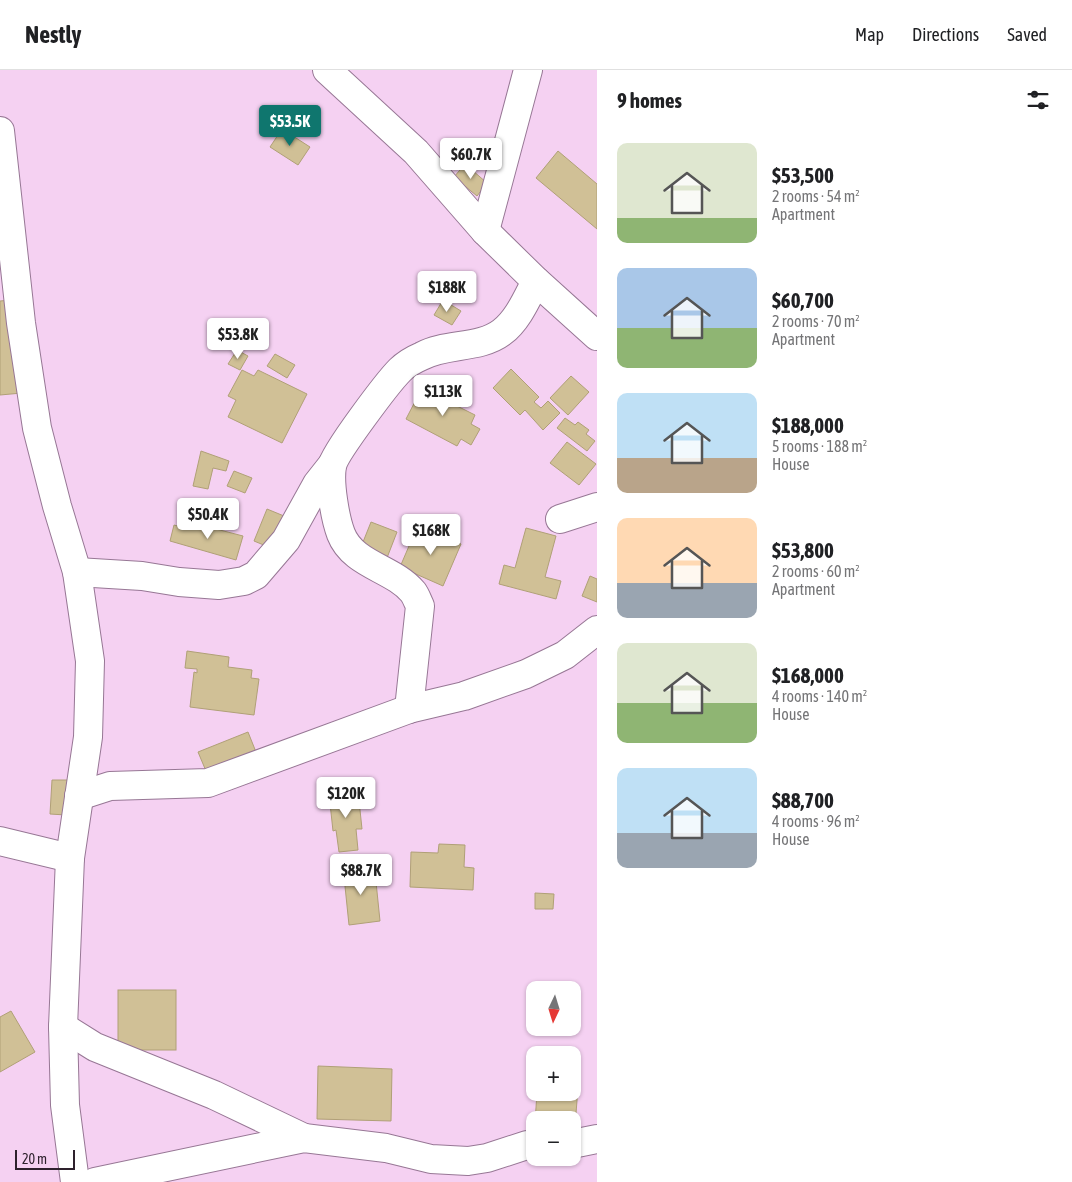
<!DOCTYPE html>
<meta charset="utf-8">
<style>
:root{--surface:#fff;--page:#f6f6f6;--text:#202124;--muted:#757577;--line:#e0e0e0;--accent:#0f766e}
body{margin:0;font-family:"Asap Condensed",sans-serif;background:var(--page);color:var(--text);height:100vh;display:flex;flex-direction:column;font-size:19px;white-space:nowrap}
*{box-sizing:border-box;margin:0}
p{font-size:16px;color:var(--muted)}
.icon{flex:none;width:28px;height:28px;fill:none;stroke:currentColor;stroke-width:2;stroke-linecap:round;stroke-linejoin:round}
.map{position:relative;flex:1;overflow:hidden}
.details{display:flex;flex-direction:column;background:var(--surface);width:475px}
.details>*{flex:none}
.needle{width:32px;rotate:184deg}
.fabs{position:absolute;left:526px;top:911px;display:grid;gap:10px}
.fabs a{display:grid;place-items:center;width:55px;height:55px;border-radius:10px;background:var(--surface);box-shadow:0 1px 4px #0004;font-size:25px}
.scale{position:absolute;left:15px;bottom:12px;width:60px;box-sizing:border-box;padding-left:5px;border:2px solid #2e212d;border-top:0;font-size:14px;line-height:18px;white-space:nowrap;color:#2e212d;-webkit-text-stroke:4px #f5d1f2;paint-order:stroke}
.price{position:absolute;translate:-50% -42px;padding:0 11px;border-radius:5px;background:#fff;color:#222;font-size:16px;line-height:32px;filter:drop-shadow(0 1px 2px #0008)}
.price::after{content:'';position:absolute;left:50%;top:30px;width:15px;height:11px;margin-left:-8px;background:inherit;clip-path:polygon(0 0,100% 0,50% 100%)}
.price.active{background:var(--accent);color:#fff}
ul{padding:0;list-style:none}
li{display:flex;align-items:center;gap:15px;height:125px;padding:0 20px}
li span{display:grid;place-items:center;flex:none;width:140px;height:100px;border-radius:10px;color:#555}
li>.icon{margin-inline-start:auto}
span .icon{width:60px;height:60px;fill:#fffc;stroke-width:1}
li b{font-size:21px}
h2{display:flex;justify-content:space-between;align-items:center;height:60px;padding:0 20px;font-size:21px}
header{display:flex;align-items:center;gap:30px;box-sizing:border-box;height:70px;padding:0 25px;background:var(--surface);border-bottom:1px solid var(--line)}
header strong{font-size:24px}
nav{display:flex;gap:28px;margin-inline-start:auto;font-size:18px}
main{display:flex;flex:1;min-height:0}
.map>svg:first-child{display:block}
</style>
<header>
<strong>Nestly</strong>
<nav><a>Map</a><a>Directions</a><a>Saved</a></nav>
</header>
<main>
<div class="map">
<svg width="597" height="1112" viewBox="0 0 597 1112">
<rect width="100%" height="100%" fill="#f5d1f2"/>
<!-- building -->
<g fill="#d0c096" stroke="#b0a077">
<path d="M282,59L310,77L298,95L270,77Z"/>
<path d="M558,81L597,114V159L536,108Z"/>
<path d="M465,94L487,113L477,126L454,107Z"/>
<path d="M11,230L22,323L0,325V231Z"/>
<path d="M443,230L461,241L452,255L434,245Z"/>
<path d="M237,280L248,286L240,300L228,294Z"/>
<path d="M275,284L295,295L287,308L267,296Z"/>
<path d="M511,299L539,327L534,332L541,338L548,331L560,343L543,360L525,340L520,345L493,318Z"/>
<path d="M242,300L254,306L258,300L307,324L282,373L228,347L236,330L228,326Z"/>
<path d="M571,306L589,322L568,345L550,328Z"/>
<path d="M432,315L460,330L457,336L475,345L471,354L480,359L471,375L461,369L457,376L406,349L421,320L428,324Z"/>
<path d="M565,348L575,355L578,352L589,360L586,364L595,371L587,381L557,358Z"/>
<path d="M567,372L596,394L579,415L550,393Z"/>
<path d="M201,381L229,391L226,401L213,398L208,419L193,416Z"/>
<path d="M234,401L252,408L245,423L227,416Z"/>
<path d="M267,439L284,446L271,478L254,471Z"/>
<path d="M189,452L243,466L236,490L170,471L174,455L188,459Z"/>
<path d="M371,452L397,462L385,493L359,482Z"/>
<path d="M418,455L461,474L443,516L400,497Z"/>
<path d="M526,458L556,466L545,507L561,511L556,529L499,514L504,495L515,498Z"/>
<path d="M590,506L597,509V532L582,526Z"/>
<path d="M187,581L229,587L228,597L252,600L251,608L259,609L254,645L190,637L194,602L197,603V599L185,598Z"/>
<path d="M248,662L256,682L206,701L198,682Z"/>
<path d="M52,710H68L66,745L50,744Z"/>
<path d="M358,721L362,759H356L358,780L339,782L336,760L333,761L329,724Z"/>
<path d="M439,774L465,775L464,797L474,798L473,820L410,817L411,782L438,783Z"/>
<path d="M357,795L358,804L375,802L380,851L349,855L343,797Z"/>
<path d="M535,823L554,824L553,839H535Z"/>
<rect x="118" y="920" width="58" height="60"/>
<path d="M11,941L35,982L0,1002V947Z"/>
<path d="M318,996L392,999L391,1051L317,1049Z"/>
<path d="M572,1004L579,1005L575,1056H572V1050H535V1053L537,1022H572Z"/>
</g>
<g fill="none" stroke-linecap="round" stroke-linejoin="round">
<defs>
<g id="minor">
<path d="M0,61L21,253L37,358L57,436L77,502L90,591L88,667L70,788L63,957L65,1035L75,1112"/>
<path d="M485,161L528,0"/>
<path d="M560,449L597,437"/>
<path d="M77,502L142,506L179,512L219,515L244,511L256,505L286,470L317,414L332,395"/>
<path d="M409,639L420,536C418,532 416,526 413,522C393,498 353,495 341,464C335,448 329,413 332,396C335,382 388,312 400,300C406,294 415,289 422,286C446,273 480,279 502,262C518,250 527,228 536,211"/>
<path d="M79,726L110,716L208,713L409,639L464,626L526,604L565,585L597,560"/>
<path d="M0,771L70,788"/>
<path d="M63,957L95,977L214,1025L304,1068"/>
<path d="M572,1074L597,1069"/>
<path d="M95,1112L304,1068L386,1078L431,1089L468,1091L487,1088L527,1075L535,1076"/>
</g>
<path id="major" d="M327,0L416,82L485,161L536,211L597,266"/>
</defs>
<!-- minor casing -->
<use href="#minor" stroke="#977795" stroke-width="30"/>
<!-- major casing -->
<use href="#major" stroke="#977795" stroke-width="30"/>
<!-- minor -->
<use href="#minor" stroke="#fff" stroke-width="28"/>
<!-- major -->
<use href="#major" stroke="#fff" stroke-width="28"/>
</g>
</svg>
<div class="fabs">
<a><svg class="needle" viewBox="-14 -14 28 28"><path d="M0-13l5 13h-10z" fill="#e53935"/><path d="M0 13l5-13h-10z" fill="#757577"/></svg></a>
<a>+</a>
<a>−</a>
</div>
<div class="scale">20 m</div>
<b class="price active" style="left:290px;top:77px">$53.5K</b>
<b class="price" style="left:471px;top:110px">$60.7K</b>
<b class="price" style="left:447px;top:243px">$188K</b>
<b class="price" style="left:238px;top:290px">$53.8K</b>
<b class="price" style="left:443px;top:347px">$113K</b>
<b class="price" style="left:208px;top:470px">$50.4K</b>
<b class="price" style="left:431px;top:486px">$168K</b>
<b class="price" style="left:346px;top:749px">$120K</b>
<b class="price" style="left:361px;top:826px">$88.7K</b>
</div>
<section class="details">
<h2>9 homes<svg class="icon" aria-label="filters" viewBox="0 0 24 24"><path d="M4 7h16M4 17h16"/><circle cx="9" cy="7" r="2"/><circle cx="15" cy="17" r="2"/></svg></h2>
<ul>
<li><span style="background:linear-gradient(#dfe7d0 75%,#8fb573 0)"><svg class="icon" aria-label="home" viewBox="0 0 24 24"><path d="M3 11l9-7 9 7M6 9v11h12V9"/></svg></span><div><b>$53,500</b><p>2 rooms · 54 m²</p><p>Apartment</p></div></li>
<li><span style="background:linear-gradient(#a9c7e8 60%,#8fb573 0)"><svg class="icon" aria-label="home" viewBox="0 0 24 24"><path d="M3 11l9-7 9 7M6 9v11h12V9"/></svg></span><div><b>$60,700</b><p>2 rooms · 70 m²</p><p>Apartment</p></div></li>
<li><span style="background:linear-gradient(#bfe0f5 65%,#b9a48a 0)"><svg class="icon" aria-label="home" viewBox="0 0 24 24"><path d="M3 11l9-7 9 7M6 9v11h12V9"/></svg></span><div><b>$188,000</b><p>5 rooms · 188 m²</p><p>House</p></div></li>
<li><span style="background:linear-gradient(#ffd9b3 65%,#9aa5b1 0)"><svg class="icon" aria-label="home" viewBox="0 0 24 24"><path d="M3 11l9-7 9 7M6 9v11h12V9"/></svg></span><div><b>$53,800</b><p>2 rooms · 60 m²</p><p>Apartment</p></div></li>
<li><span style="background:linear-gradient(#dfe7d0 60%,#8fb573 0)"><svg class="icon" aria-label="home" viewBox="0 0 24 24"><path d="M3 11l9-7 9 7M6 9v11h12V9"/></svg></span><div><b>$168,000</b><p>4 rooms · 140 m²</p><p>House</p></div></li>
<li><span style="background:linear-gradient(#bfe0f5 65%,#9aa5b1 0)"><svg class="icon" aria-label="home" viewBox="0 0 24 24"><path d="M3 11l9-7 9 7M6 9v11h12V9"/></svg></span><div><b>$88,700</b><p>4 rooms · 96 m²</p><p>House</p></div></li>
</ul>
</section>
</main>
